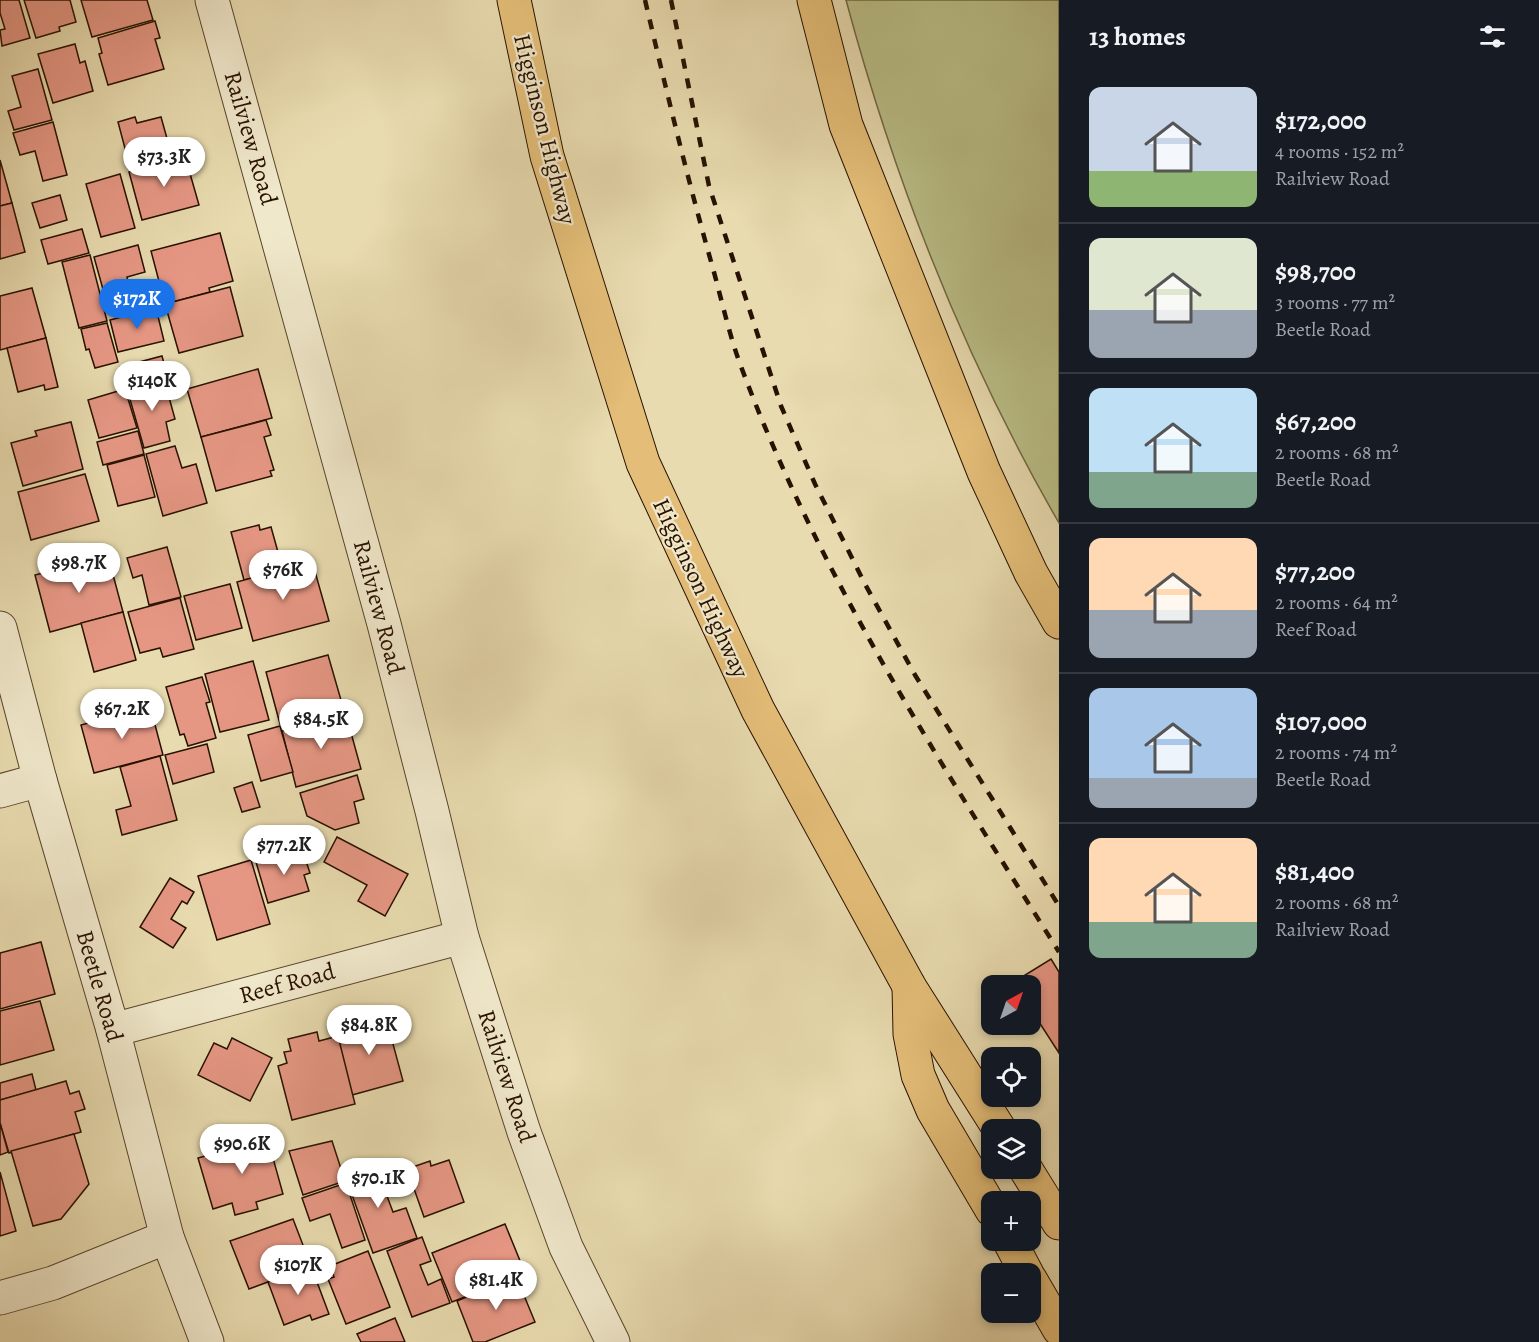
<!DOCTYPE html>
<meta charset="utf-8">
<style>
:root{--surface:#171b24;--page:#20242c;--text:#f1f3f6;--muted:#9ea1a6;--line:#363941;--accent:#1a73e8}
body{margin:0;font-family:Alegreya,serif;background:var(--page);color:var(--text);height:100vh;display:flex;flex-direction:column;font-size:22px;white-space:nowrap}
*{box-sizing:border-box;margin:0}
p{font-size:20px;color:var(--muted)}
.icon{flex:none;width:33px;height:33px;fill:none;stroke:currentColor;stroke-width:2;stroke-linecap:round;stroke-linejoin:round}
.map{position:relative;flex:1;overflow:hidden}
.sheet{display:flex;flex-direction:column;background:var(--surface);width:480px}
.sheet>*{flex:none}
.needle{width:39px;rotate:40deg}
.buttons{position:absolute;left:981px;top:975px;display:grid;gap:12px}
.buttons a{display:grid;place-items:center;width:60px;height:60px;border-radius:12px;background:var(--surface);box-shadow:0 3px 9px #0003;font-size:30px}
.price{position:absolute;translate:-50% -51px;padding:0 14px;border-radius:21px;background:#fff;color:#222;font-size:20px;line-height:39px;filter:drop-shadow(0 2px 3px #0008)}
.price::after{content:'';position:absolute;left:50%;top:36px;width:18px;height:14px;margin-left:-9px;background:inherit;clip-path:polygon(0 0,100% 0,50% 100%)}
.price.selected{background:var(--accent);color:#fff}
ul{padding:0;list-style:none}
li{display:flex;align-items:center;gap:18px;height:150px;padding:0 30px}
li+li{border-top:2px solid var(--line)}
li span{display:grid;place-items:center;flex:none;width:168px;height:120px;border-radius:12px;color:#555}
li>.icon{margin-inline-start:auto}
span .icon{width:72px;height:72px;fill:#fffc;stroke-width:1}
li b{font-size:26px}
h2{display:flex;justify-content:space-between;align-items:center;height:72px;padding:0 30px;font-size:26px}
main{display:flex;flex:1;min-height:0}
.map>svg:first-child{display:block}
</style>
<main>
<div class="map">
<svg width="1059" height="1342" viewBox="0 0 1059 1342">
<rect width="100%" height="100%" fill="#e8dbaf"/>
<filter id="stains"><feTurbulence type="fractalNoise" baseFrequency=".00333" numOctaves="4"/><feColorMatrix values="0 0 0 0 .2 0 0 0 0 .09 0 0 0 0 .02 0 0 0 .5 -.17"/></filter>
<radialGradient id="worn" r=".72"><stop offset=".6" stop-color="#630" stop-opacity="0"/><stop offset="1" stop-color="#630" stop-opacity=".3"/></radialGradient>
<!-- green -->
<path fill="#babf88" stroke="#716844" stroke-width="1.5" d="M846,0H1059V523C965,360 895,182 846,0Z"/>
<!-- building -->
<g fill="#e69784" stroke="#281100" stroke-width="1.5">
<path d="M0,0H19L30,38L2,46L0,30L5,29L0,13Z"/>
<path d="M24,0H70L76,22L59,27L60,31L36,38Z"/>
<path d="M81,0H147L153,20L92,37Z"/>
<path d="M155,21L160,38L155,39L164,69L108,85L99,54L102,53L98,38Z"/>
<path d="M75,44L80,63L85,61L93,91L53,103L38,54Z"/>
<path d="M38,69L52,120L14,130L8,111L21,107L12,76Z"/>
<path d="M135,117L137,123L161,117L173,160L131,171L118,122Z"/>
<path d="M53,122L67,175L43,181L35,151L20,155L13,133Z"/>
<path d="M185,156L199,205L142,220L129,172Z"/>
<path d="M0,160L12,203L0,206Z"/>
<path d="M120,174L135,228L101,237L86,184Z"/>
<path d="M60,195L67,220L40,228L32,203Z"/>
<path d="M12,203L25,252L0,259V206Z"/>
<path d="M82,229L89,253L48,264L41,240Z"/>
<path d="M220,233L233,281L209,288L210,292L165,304L151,251Z"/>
<path d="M138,245L145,272L127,277L129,287L135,286L140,303L109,311L94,257Z"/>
<path d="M90,255L107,321L79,328L62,262Z"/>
<path d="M230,287L243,336L179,353L165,304Z"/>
<path d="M32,288L46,338L0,350V296Z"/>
<path d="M156,308L164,341L118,352L110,320Z"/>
<path d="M107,323L118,362L95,368L89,349L86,350L81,329Z"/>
<path d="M46,338L58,387L45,390L44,385L18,392L7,348Z"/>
<path d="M162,356L167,375L126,386L120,367Z"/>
<path d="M258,369L272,418L201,437L187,389Z"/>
<path d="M164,379L175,419L166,422L170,441L144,448L127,389Z"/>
<path d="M125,389L137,428L99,438L88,400Z"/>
<path d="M266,420L271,435L264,437L274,470L270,471L272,476L216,491L201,437Z"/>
<path d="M71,422L83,469L23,486L11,443L37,436L35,431Z"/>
<path d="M138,431L144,454L103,465L97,442Z"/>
<path d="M175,446L182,468L196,464L207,503L163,516L146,454Z"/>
<path d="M144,455L155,497L118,506L107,465Z"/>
<path d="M85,474L99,521L31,540L18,492Z"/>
<path d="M259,525L260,530L271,527L283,570L244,580L231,532Z"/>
<path d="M167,547L181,597L149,605L142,575L133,578L127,558Z"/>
<path d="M108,556L123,612L50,632L35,575Z"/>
<path d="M312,561L329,621L253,641L237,582Z"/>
<path d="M230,584L242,628L196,640L184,596Z"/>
<path d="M180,598L194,649L163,657L160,648L140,653L128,612Z"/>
<path d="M123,612L136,660L94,672L81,623Z"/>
<path d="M328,655L343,707L280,724L266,672Z"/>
<path d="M253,661L269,720L220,732L205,674Z"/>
<path d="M202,677L210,702L206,703L216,738L188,746L184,734L180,735L166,687Z"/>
<path d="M150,706L163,755L94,773L81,725Z"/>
<path d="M345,711L361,769L296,787L282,731L328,719L327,717Z"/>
<path d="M280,726L293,772L261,781L248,735Z"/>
<path d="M207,744L214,772L173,784L165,755Z"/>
<path d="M160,756L177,820L122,835L116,810L131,806L120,767Z"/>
<path d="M357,775L364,799L354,802L359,823L335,830L307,816L300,793Z"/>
<path d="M252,782L260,807L242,812L234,788Z"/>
<path d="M337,837L408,874L385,916L358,901L367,885L324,862Z"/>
<path d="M302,849L310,873L304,875L309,891L268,903L256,862Z"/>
<path d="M251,860L270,924L217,940L198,876Z"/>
<path d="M170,878L194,892L187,904L182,901L171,919L186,928L173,948L140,927Z"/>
<path d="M41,942L55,994L0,1009V953Z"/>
<path d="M1051,959L1059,972V1053L1030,1008V986H1016L1014,982Z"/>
<path d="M40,1001L54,1050L0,1065V1011Z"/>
<path d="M386,1018L403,1081L352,1095L336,1031Z"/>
<path d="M317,1032L319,1041L338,1036L355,1104L292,1120L278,1066L287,1063L284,1052L291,1051L288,1039Z"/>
<path d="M232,1038L272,1058L250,1101L198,1075L214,1043L227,1049Z"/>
<path d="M32,1074L36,1090L0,1100V1083Z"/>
<path d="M66,1081L70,1094L79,1091L85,1109L75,1112L81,1132L9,1153L0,1123V1100Z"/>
<path d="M0,1123L8,1152L0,1155Z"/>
<path d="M266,1133L283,1194L256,1202L258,1209L235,1215L232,1203L213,1209L198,1158L241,1146L240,1140Z"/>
<path d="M74,1134L89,1184L61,1219L33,1226L11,1151Z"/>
<path d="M332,1141L345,1181L303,1195L289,1151Z"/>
<path d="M373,1159L393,1212L406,1208L417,1238L373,1253L343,1170Z"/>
<path d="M449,1160L464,1202L424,1217L407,1169L430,1161L431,1166Z"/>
<path d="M0,1172L16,1231L0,1236Z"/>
<path d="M346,1183L365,1240L342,1248L330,1214L310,1221L302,1198Z"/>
<path d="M293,1219L311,1266L249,1289L230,1241Z"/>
<path d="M505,1224L525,1273L452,1302L432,1253Z"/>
<path d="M422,1237L431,1261L420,1265L428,1285L441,1279L450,1303L412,1317L387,1251Z"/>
<path d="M368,1251L390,1307L346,1324L328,1279L334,1277L330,1266Z"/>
<path d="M311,1266L329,1314L312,1320L310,1315L284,1325L268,1282Z"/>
<path d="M516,1276L535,1322L485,1342H473L457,1301Z"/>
<path d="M395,1318L405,1342H361L357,1334Z"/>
</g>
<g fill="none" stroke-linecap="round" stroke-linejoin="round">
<defs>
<g id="minor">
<path d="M212,0L384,624L432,811L462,937L524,1132L566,1247L613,1342"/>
<path d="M0,628L40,780L113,1030L167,1237L207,1342"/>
<path d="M0,791L40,780"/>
<path d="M113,1030L462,937"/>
<path d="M0,1298L53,1283L167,1237"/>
</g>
<g id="trunk">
<path d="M514,0L547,156L643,463L758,710L909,986L1000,1130"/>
<path d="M814,0L846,125L984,472L1031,573L1059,622"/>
<path d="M909,986L910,1034L918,1075L933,1110L992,1210"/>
<path d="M1025,1168L1059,1223"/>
<path d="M1009,1240L1027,1274"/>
<path d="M1030,1279L1059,1329"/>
</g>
</defs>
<!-- minor casing -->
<use href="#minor" stroke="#58442c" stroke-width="35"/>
<!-- trunk casing -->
<use href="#trunk" stroke="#281100" stroke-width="35"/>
<!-- minor -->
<use href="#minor" stroke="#f0e8cb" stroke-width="33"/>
<!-- trunk -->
<use href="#trunk" stroke="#e4be78" stroke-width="33"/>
<!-- rail -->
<g stroke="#281100" stroke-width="4.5" stroke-dasharray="10 10" stroke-linecap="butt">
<path d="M645,0C666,89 687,177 712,265C721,297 728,330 739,361C817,573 940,762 1059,952"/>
<path d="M671,0L709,186L781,406L815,484L865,584L915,675L1059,906"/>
</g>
</g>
<g text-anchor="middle" stroke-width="4.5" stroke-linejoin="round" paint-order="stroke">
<!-- street labels -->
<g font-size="24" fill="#281100" stroke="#f0e8cb">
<text transform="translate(545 129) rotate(76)" y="8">Higginson Highway</text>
<text transform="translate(251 138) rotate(74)" y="8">Railview Road</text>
<text transform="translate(701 588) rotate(65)" y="8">Higginson Highway</text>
<text transform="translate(379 607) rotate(75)" y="8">Railview Road</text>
<text transform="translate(287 983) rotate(-15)" y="8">Reef Road</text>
<text transform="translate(100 986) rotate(74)" y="8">Beetle Road</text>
<text transform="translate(507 1076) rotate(72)" y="8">Railview Road</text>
</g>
</g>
<rect width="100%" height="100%" filter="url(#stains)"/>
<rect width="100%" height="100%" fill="url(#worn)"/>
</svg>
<div class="buttons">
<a><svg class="needle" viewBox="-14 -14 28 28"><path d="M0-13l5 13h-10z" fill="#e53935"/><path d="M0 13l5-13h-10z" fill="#9ea1a6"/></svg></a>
<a><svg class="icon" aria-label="locate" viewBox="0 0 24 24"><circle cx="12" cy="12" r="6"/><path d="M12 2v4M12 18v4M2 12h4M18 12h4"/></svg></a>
<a><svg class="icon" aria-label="layers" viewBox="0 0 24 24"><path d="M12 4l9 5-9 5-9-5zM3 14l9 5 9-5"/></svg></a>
<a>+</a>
<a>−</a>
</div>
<b class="price" style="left:164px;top:188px">$73.3K</b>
<b class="price selected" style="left:137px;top:330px">$172K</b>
<b class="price" style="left:152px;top:412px">$140K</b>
<b class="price" style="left:79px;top:594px">$98.7K</b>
<b class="price" style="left:283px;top:601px">$76K</b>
<b class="price" style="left:122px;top:740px">$67.2K</b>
<b class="price" style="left:321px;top:750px">$84.5K</b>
<b class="price" style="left:284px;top:876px">$77.2K</b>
<b class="price" style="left:369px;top:1056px">$84.8K</b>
<b class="price" style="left:242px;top:1175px">$90.6K</b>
<b class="price" style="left:378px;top:1209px">$70.1K</b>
<b class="price" style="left:298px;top:1296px">$107K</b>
<b class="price" style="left:496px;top:1311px">$81.4K</b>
</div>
<section class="sheet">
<h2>13 homes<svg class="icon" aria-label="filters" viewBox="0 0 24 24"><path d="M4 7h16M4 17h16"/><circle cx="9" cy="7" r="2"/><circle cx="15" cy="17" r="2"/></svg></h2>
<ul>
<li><span style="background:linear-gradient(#c9d6e8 70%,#8fb573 0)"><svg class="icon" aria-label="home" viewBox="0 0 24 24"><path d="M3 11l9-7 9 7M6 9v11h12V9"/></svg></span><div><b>$172,000</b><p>4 rooms · 152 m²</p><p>Railview Road</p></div></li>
<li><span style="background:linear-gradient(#dfe7d0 60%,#9aa5b1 0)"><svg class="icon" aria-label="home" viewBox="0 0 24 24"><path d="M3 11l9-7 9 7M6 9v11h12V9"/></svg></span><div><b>$98,700</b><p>3 rooms · 77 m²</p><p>Beetle Road</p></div></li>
<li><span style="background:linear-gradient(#bfe0f5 70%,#7fa58c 0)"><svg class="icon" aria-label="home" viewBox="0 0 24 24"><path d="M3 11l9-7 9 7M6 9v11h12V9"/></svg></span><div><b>$67,200</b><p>2 rooms · 68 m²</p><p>Beetle Road</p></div></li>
<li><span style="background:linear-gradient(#ffd9b3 60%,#9aa5b1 0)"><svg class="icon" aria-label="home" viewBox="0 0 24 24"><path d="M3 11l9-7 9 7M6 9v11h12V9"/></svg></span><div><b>$77,200</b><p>2 rooms · 64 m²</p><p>Reef Road</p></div></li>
<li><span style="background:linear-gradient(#a9c7e8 75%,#9aa5b1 0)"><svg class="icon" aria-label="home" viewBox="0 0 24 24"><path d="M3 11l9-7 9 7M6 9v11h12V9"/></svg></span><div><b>$107,000</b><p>2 rooms · 74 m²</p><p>Beetle Road</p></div></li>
<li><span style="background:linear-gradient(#ffd9b3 70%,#7fa58c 0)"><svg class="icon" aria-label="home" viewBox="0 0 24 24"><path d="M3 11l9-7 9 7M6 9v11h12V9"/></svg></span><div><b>$81,400</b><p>2 rooms · 68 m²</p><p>Railview Road</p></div></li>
</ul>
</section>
</main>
